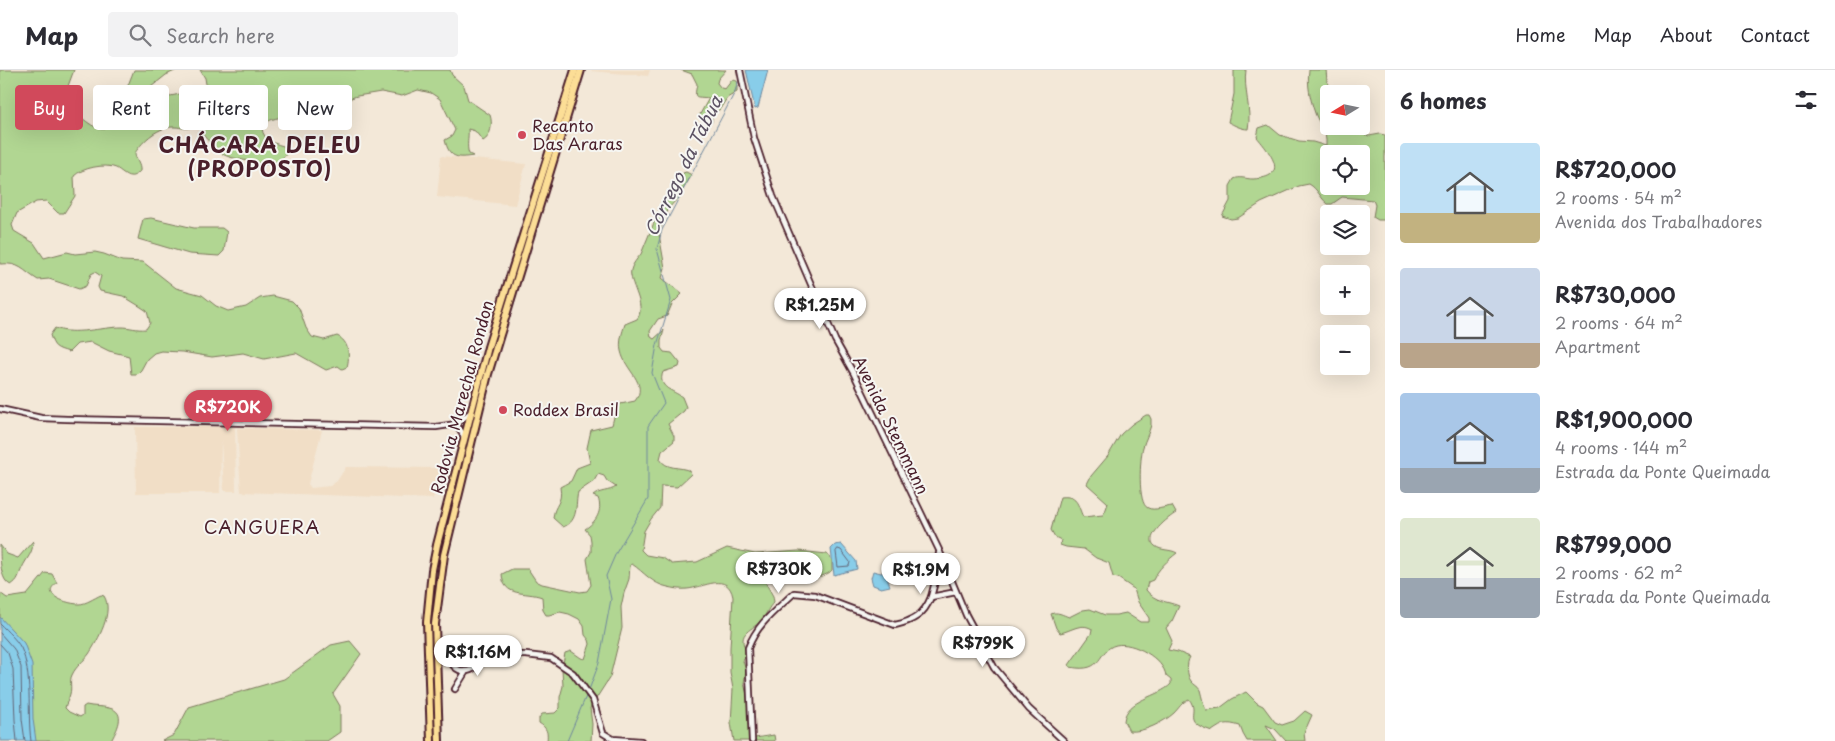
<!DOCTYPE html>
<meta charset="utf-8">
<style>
:root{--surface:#fff;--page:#f2f2f3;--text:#2b2b33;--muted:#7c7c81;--line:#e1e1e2;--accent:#d1495b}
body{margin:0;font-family:"Playpen Sans",sans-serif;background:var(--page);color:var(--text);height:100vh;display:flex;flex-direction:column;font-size:19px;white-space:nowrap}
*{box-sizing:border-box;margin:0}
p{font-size:16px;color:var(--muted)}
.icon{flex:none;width:28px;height:28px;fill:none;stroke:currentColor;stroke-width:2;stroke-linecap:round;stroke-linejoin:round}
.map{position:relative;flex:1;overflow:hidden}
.panel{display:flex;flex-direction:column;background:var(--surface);width:450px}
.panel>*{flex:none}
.banner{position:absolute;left:15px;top:15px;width:475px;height:45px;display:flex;gap:10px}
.needle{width:32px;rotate:260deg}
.tools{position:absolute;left:1320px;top:15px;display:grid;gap:10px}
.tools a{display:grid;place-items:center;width:50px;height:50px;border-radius:5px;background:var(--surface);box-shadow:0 5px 20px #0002;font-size:25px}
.price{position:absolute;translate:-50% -42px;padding:0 11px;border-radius:18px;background:#fff;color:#222;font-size:16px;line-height:32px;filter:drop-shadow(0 1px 2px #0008)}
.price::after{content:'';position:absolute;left:50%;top:30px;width:15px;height:11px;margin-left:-8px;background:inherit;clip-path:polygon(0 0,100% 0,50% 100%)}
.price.on{background:var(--accent);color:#fff}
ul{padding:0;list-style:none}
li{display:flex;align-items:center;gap:15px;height:125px;padding:0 15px}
li span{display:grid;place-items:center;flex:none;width:140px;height:100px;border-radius:5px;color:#555}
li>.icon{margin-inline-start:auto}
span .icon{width:60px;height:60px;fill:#fffc;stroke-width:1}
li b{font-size:21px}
h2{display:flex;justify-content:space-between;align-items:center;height:60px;padding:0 15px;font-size:21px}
.chip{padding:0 18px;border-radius:5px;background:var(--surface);box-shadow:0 5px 20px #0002;font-size:18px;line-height:45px}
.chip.on{background:var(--accent);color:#fff}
header{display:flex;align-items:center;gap:30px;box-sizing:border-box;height:70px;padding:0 25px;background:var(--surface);border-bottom:1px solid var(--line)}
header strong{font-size:24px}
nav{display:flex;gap:28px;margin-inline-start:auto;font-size:18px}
.search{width:350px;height:45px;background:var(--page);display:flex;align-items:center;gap:12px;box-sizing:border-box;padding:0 18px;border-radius:5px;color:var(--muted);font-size:19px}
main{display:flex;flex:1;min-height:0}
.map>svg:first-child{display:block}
</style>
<header>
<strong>Map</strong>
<div class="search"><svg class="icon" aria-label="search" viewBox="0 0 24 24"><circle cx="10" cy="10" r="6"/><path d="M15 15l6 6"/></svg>Search here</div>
<nav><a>Home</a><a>Map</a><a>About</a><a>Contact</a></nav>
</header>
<main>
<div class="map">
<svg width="1385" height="671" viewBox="0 0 1385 671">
<rect width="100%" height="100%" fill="#f3e8d8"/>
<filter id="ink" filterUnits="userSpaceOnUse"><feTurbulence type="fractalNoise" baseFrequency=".02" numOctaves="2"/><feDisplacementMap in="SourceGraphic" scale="10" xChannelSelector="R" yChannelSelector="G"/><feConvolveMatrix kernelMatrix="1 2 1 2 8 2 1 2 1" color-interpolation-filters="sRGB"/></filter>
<g filter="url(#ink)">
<!-- built -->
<g fill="#f1dec6">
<path d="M592,0H650L648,6L591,1Z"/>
<path d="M441,86L526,94L515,135L437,127Z"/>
<path d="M135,357H235L236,421H224L221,370L220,423H136Z"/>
<path d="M237,358L322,360L308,414L311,418L330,416L337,411L346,397L441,398L433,429L241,422Z"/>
</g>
<!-- green -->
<g fill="#b1d692" stroke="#7e7a5e" fill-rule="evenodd">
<path d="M0,0H74L68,16L70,37C76,43 96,62 105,59C113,56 130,10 134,0H177L166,5L151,17C157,34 179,23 192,21L197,25L185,28L192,49L191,57C186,60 181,57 175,57C159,56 143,70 135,83C135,89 141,95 140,101C138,103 134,107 130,106C126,106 120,100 116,98C105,93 82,98 74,106L75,126L64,143H58L46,131L36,132L17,143L12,155L14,161L34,173L44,188L67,182L75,184L95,182L104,184L122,191L143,192L176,218L202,225L216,236L228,241L246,237L260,228L273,226L292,231L299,238L306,258L312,267L324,270L337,266C349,271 350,286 347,297L342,299L338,296L326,300L296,283L264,289L243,283L212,287L182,282L161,281L154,283L147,289L141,300L137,304H131L129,286L109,281L91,272L77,274L69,282C56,278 54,278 50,265L55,258C73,266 102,257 122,257C130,257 136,260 146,259L150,253L147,241L141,237L123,226L100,221L98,217L101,206L95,202L91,204L86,216L79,219L49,209L38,210C23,201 20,192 0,194Z"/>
<path d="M200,0H450L452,5L464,16L468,30L490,45C493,53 491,67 483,71L475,61L468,59C469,67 466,76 469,84L473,86C456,89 449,87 445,70L452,66L455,60L440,29L431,23L418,20L402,26L381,22L357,26L351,28L343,37L338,38L329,33C322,36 315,41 307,44C294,48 268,44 262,58C263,71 276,74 287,77L288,82C274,100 263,94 243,90C236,88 228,88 221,83C214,78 208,70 202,64L204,56L197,45L199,35L203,33L208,38L223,42C228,37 234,31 234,24L230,23L219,29L208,26L205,8Z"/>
<path d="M681,0H726L718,9L717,13L721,18L725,19L732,10L737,11V22L727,28L720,39L712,46V52C706,52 702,51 699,46L709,28C694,26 694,30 697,14L692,4Z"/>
<path d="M1234,0H1246C1243,18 1252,41 1248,59C1241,59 1234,55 1228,52L1234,24Z"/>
<path d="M1309,0H1326L1327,11L1335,24H1329V56H1352L1362,64L1369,66L1380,64L1385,65V150H1378L1373,147L1375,135L1373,130L1342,127L1332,134H1328C1320,128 1318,119 1309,114L1299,116L1261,133L1238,148L1231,149L1222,146L1230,131V116L1234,109C1240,106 1246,109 1253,109C1291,107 1270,83 1257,67L1259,58L1268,55L1280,65L1299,71L1313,72L1326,76C1327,59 1320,57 1315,43C1310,29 1307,14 1309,0ZM1329,84H1361V116H1329Z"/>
<path d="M686,102L692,105L677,129L667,140L659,164L665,198L662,208L682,224L672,234L667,246L658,249L650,261L651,267L654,269L664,260L661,271V278L664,282L672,283L680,293L679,297L663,302C657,318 673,320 682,327L686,337L684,341L668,354L674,366V371L662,381L660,389C666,400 680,396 690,401L691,404L677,417L661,416L660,438L651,449L644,461L641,480L646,485L663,488L672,494L697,492L727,478L755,484L799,481L827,484L832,490V500C829,505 813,509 806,509C802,508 797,503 792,501C782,497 768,499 764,510L773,526L774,532C768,538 767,543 763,548C753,562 735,560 747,583L743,591L746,601L744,613L748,629L749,665L755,668L774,665L775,671H734L731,653L733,619L730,602V578L733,527C728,501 703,518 687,519C681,520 673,518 668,517C652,514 644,502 632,494L630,495L629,509L624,523L621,537L622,558L610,607L590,638L592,654L591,671H547C548,662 547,658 539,653V648L542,644L555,643L560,638V627L563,616L562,599L565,583L571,581L581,588L585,589L590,574L589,570L585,565L584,556L579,549L569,544L560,542L549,545H546L543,540L542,527C526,521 503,528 502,504L512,499H528L536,511L542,514L580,522L587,521L591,515L587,489L591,482V471L590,465L585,459C596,452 603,441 598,428L593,426C600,420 609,422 616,417L607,411L604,406L598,404L594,411L578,422C575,435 579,451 563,457L553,448C554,434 563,434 560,417L571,411L577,398L590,393L587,378L591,360L612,355L614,347L611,336L635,331C649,313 625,301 621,281C619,272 622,263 625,254L637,249C646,237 633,219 631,206C629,198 636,190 641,184L660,138L678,117L683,103Z"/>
<path d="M151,148L194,158H222L227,162L224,181L219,186L189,184L138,169L143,149Z"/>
<path d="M1146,345H1149L1151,349V355C1149,363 1145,370 1143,377C1140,387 1137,434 1148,438C1154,441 1165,437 1172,436L1176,443C1169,447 1143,467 1155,476C1161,481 1171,479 1177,483C1168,490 1158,499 1153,510L1148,512L1146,520C1155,532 1167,531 1179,536L1172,551L1166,558L1172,571L1168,580L1178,582L1190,587C1186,593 1187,606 1191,611C1194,615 1198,616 1200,620C1202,627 1203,634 1206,640L1220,638L1232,629L1246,622L1257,633L1263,636L1275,652L1282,655L1294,651L1305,641L1312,645L1304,663L1305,671H1286L1275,659L1266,655L1277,671H1247L1243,664L1240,656C1226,652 1224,653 1212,661C1179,650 1201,644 1189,629C1182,632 1179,638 1174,643C1164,652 1143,663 1129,661L1124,651C1126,629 1159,627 1171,614V610L1166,606C1164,589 1133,571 1116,575C1096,580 1105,604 1070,597L1069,595L1091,564L1092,559C1081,552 1071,561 1060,563L1056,558L1051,544C1057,541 1063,545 1069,547L1083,540L1090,539L1105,545H1116L1126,543L1140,552H1149V548L1138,532L1134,519L1118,508L1113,507L1109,493L1096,488L1084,479L1066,477L1060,475L1061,470L1055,467L1051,460L1060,427C1078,425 1077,434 1083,447L1103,445L1106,439L1108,433L1087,414L1091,406L1108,386L1121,364L1132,354Z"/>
<path d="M33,471C33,484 27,487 22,498C18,506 19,510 11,515C0,511 0,489 0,475L7,484L18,488Z"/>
<path d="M45,503L52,504L57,513C39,525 68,534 79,534C86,534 94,528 101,525L104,526C114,542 98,570 89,584C84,591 76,596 72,605C69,611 72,617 70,624C69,629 66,633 65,638L69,642L80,647L83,645V637L86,635C94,637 102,636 109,638C128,642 116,661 111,671H30L0,553V523L7,528L27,525Z"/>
<path d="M350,571L361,584L333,624L340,636V662L327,671H162L174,665L189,637L284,609L331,575Z"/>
</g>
<!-- water -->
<g fill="#88cde9" stroke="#6f879d">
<path d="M746,0H768L758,38L755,39Z"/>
<path d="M841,474L856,491L857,499L834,505L831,479L835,475Z"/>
<path d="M873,501L881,503L885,502L890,516L881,518L873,515L871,508Z"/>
<path d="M0,547L24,573L32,595L33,649L36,671H0Z"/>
</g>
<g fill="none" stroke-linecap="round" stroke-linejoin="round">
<!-- shore -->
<g stroke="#636577" stroke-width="1">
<path d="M838,479L841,480L850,492L849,496L838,497L836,482Z"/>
<path d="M0,554C7,561 16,569 21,578C33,604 27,642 31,671"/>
<path d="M0,563L14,579L21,597L22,649L25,671"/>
<path d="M0,574L8,583L13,599L15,650L17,671"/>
</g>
<!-- stream -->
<g stroke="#6f879d" stroke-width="1">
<path d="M589,620L599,593L611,529L606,506L616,483L648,429V356L664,333L652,303L657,275L671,230L657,179L662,160L734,24L738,12"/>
<path d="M567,671L587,624"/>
</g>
<defs>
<g id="minor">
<path d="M740,0L754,68L773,126L835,270L854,304L939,480L966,545L994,597L1029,639L1064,671"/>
<path d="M0,339L41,348L67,349L436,357L456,354L471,342"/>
<path d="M456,354L461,361L464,368"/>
<path d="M939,483L936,508L931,527L956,522"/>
<circle cx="465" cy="586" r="15"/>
<path d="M476,576L498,585L478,594"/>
<path d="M498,585H526L551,588L573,603L593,630L603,663L613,669L641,671"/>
<path d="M455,619L466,601"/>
<path d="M752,671L748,578C757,554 775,541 794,523L815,525L895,555C913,551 924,545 931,527"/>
</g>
<g id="highway">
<path d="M431,671L427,552L432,500L437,475L488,277L575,0"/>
<path d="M439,671L435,554L444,485L488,304L581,0"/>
</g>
</defs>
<!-- minor casing -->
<use href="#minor" stroke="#4a1f2b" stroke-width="8"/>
<!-- highway casing -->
<use href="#highway" stroke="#4a1f2b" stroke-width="10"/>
<!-- minor -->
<use href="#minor" stroke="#f6f6f2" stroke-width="4.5"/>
<!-- highway -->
<use href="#highway" stroke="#fcde96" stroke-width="6"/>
</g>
</g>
<!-- markers -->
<g fill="#d1495b" stroke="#f6f6f2" stroke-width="2">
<circle cx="522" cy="65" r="5"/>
<circle cx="503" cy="340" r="5"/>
</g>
<g text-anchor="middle" stroke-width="4" stroke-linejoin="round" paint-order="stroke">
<!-- poi labels -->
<g font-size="16" fill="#4a1f2b" stroke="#f6f6f2" text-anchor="start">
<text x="532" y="62">Recanto<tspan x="532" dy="18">Das Araras</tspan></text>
<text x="513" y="346">Roddex Brasil</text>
</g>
<!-- street labels -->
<g font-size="16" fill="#4a1f2b" stroke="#f6f6f2">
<text transform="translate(462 327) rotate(-75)" y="6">Rodovia Marechal Rondon</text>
<text transform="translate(891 355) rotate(64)" y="6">Avenida Stemmann</text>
</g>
<!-- water labels -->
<g font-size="18" font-style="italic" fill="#5d5364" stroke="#f6f6f2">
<text transform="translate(684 96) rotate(-64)" y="6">Córrego da Tábua</text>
</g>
<!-- neighbourhood labels -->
<g font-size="18" letter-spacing="1" fill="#4a1f2b" stroke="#f6f6f2">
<text x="262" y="464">CANGUERA</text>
</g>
<!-- district labels -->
<g font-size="21" font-weight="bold" letter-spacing="1" fill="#4a1f2b" stroke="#f6f6f2">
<text x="260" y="83">CHÁCARA DELEU<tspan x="260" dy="24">(PROPOSTO)</tspan></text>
</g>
</g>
</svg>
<div class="tools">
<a><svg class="needle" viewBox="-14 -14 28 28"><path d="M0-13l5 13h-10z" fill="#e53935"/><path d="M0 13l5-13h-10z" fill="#7c7c81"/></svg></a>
<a><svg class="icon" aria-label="locate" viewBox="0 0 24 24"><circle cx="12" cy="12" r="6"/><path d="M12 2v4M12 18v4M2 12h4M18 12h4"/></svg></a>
<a><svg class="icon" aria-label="layers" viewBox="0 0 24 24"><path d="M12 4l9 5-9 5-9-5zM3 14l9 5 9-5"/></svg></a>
<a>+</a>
<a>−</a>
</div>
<b class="price" style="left:820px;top:260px">R$1.25M</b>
<b class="price on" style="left:228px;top:362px">R$720K</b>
<b class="price" style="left:779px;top:524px">R$730K</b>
<b class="price" style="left:921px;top:525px">R$1.9M</b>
<b class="price" style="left:983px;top:598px">R$799K</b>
<b class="price" style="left:478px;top:607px">R$1.16M</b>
<div class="banner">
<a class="chip on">Buy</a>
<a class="chip">Rent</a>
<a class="chip">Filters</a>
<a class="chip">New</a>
</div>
</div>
<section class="panel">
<h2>6 homes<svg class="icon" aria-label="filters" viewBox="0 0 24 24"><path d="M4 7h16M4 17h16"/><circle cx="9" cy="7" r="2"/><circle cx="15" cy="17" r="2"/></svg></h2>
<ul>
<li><span style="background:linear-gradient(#bfe0f5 70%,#c2b280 0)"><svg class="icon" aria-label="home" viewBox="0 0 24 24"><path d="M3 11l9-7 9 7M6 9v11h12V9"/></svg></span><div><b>R$720,000</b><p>2 rooms · 54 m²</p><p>Avenida dos Trabalhadores</p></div></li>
<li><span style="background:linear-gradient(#c9d6e8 75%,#b9a48a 0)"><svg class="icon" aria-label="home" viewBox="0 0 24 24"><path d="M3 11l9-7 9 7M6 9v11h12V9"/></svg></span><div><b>R$730,000</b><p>2 rooms · 64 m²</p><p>Apartment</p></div></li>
<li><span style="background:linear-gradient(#a9c7e8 75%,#9aa5b1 0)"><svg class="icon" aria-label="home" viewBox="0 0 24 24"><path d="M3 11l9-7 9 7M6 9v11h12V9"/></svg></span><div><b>R$1,900,000</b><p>4 rooms · 144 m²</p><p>Estrada da Ponte Queimada</p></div></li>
<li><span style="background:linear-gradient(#dfe7d0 60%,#9aa5b1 0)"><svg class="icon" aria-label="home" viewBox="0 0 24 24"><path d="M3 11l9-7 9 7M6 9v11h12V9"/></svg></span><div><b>R$799,000</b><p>2 rooms · 62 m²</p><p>Estrada da Ponte Queimada</p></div></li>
</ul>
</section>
</main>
